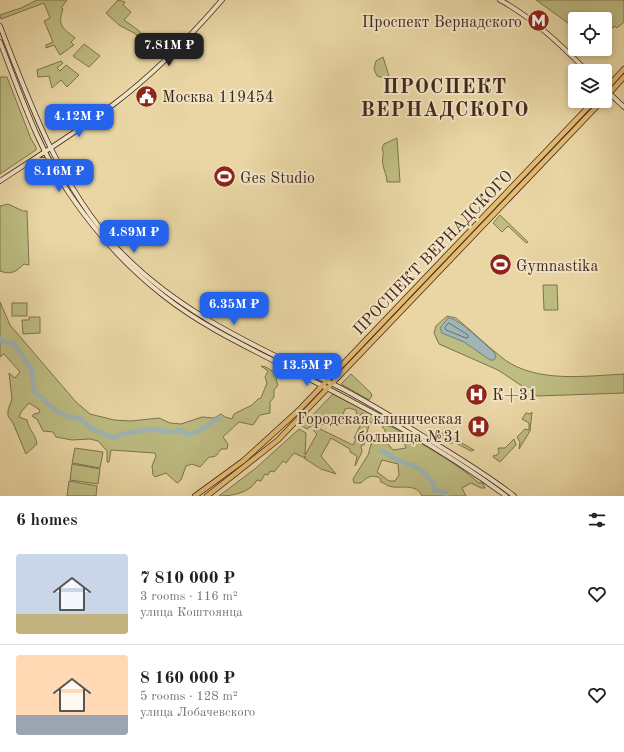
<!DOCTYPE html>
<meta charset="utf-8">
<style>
:root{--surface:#fff;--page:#f6f6f6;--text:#202124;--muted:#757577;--line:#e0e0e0;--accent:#2563eb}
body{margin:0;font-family:"Old Standard TT",serif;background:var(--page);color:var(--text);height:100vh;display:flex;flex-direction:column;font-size:15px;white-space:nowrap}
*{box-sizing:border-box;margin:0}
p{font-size:13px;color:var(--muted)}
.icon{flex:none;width:22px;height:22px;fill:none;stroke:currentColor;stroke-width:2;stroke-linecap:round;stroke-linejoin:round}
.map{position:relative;height:496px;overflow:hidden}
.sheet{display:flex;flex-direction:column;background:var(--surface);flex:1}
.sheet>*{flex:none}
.buttons{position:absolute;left:568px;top:12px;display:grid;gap:8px}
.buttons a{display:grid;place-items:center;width:44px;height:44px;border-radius:4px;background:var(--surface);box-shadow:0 2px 6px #0003;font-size:20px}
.price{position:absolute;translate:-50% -34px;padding:0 9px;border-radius:8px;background:var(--accent);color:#fff;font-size:13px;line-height:26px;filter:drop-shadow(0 1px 2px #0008)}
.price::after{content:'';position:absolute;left:50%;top:24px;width:12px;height:9px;margin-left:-6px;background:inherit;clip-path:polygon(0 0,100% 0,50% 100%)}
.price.current{background:#222;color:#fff}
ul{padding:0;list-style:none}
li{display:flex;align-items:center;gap:12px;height:100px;padding:0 16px}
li+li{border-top:1px solid var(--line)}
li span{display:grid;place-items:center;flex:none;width:112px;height:80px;border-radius:4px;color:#555}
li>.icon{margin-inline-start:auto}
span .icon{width:48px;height:48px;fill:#fffc;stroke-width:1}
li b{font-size:17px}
h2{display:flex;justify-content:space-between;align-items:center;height:48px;padding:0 16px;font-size:17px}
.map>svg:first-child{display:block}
</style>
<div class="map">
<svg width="624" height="496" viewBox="0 0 624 496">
<rect width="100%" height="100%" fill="#e9d6a4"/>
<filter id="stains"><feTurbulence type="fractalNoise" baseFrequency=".005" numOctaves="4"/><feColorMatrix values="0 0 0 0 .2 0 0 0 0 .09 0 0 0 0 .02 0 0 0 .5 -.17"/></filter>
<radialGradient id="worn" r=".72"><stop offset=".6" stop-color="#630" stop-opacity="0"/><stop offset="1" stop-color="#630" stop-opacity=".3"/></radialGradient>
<!-- green -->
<g fill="#bdbc81" stroke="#7f724e" fill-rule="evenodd">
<path d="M37,0H67L61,8L63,9C57,26 63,28 75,38L71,42L74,45L60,55L54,45L46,48V45L53,42L44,21L50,18L44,3L1,19L0,15L21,8Z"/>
<path d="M118,0L125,2L123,5L131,12L124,20L138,30L147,40L119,25L106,13Z"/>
<path d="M536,0H624V22L617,28L615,26L613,28L612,27L605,35V19H575V28Z"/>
<path d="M84,44L100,56L89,67L73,56Z"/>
<path d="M383,57L389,76L384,78L377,76L374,69L376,61Z"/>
<path d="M61,61L63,63L57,68L60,71L66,65L79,75L67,87L61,80L52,88L49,76L38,77L37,70Z"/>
<path d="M0,77H7L31,139L36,147V150L0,174Z"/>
<path d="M397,138L400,182H387C387,176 384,171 383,165C381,159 385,155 382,148L384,144Z"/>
<path d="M8,204L23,211H27L29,265L24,264C16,272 11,275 0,271V206Z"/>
<path d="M500,215L528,242L526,243L508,226L502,232L493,223Z"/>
<path d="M543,285H557L558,310H544Z"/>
<path d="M0,302L10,325L76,402L90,414L114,420L131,421L159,418L170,423L181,424L202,417L214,418L221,414L225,417L232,419L234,414L252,405L258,399L261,398L267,383L265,377L268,371L261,366L266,367L277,374L276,380L278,385L274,390V397L270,402V413L260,415L253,425L239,422L223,437L228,444L227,449H221C216,455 218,457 209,457L200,467L192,464L186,466L181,480L177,483L166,473L155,477L153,475L152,466L156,456L155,453L111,450L109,462H107V451L98,441L90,439L72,440L56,437L53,432L43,431L37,419L32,416L34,414L39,413L40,410L29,403L21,412L19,417L27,420C29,430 36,435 37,444L26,454L13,423L8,416V410L12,399L9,373L15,378L20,372L4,354L0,357Z"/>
<rect x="12" y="303" width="15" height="13"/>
<path d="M447,316L456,318C472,331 488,347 505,360C538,383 586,376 624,374V393L537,396L498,370L439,344L434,333L436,326Z"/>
<path d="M29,317H40V333L23,334L22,320H29Z"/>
<path d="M351,374L371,393L372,396L369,400L341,384Z"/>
<path d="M333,394L382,419V421L375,425L364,419V415L362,413L359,417L357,416L356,410L349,408L345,409L343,414L344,420L331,422V424L313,425L307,429L302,426Z"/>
<path d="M532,412L530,431L519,449L520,442L517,437L525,429L529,430V423L522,419L526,413L530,414Z"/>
<path d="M363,422L369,425L364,445H361L362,452L355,466L357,456L350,452V449L331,438L321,456L336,474L321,469L305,459V456V458L294,453L286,463L283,461L274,472L270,471L268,475L265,474L261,481L257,480C250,493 232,496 219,496L256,468L299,429L306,433L305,455L317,434L313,430L315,429H320L353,445L356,439L354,438L361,424Z"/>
<path d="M385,425L392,427C422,444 453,460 479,483H483L485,488H481L471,483L462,488L466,496H422C417,484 403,488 393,487C388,487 385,483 381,482L380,478C372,474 367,477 361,483H354L353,479L368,455L373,438L377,437L388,444L393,450L406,448C402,433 391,439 385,434V430L382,427ZM382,460L398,464L399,475L395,481H389L377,472Z"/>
<path d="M429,430L446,434L474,450L471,451L456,443H450Z"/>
<path d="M514,439L516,445L500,462L493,457L494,455L496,456L499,452L498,448H505Z"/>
<path d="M75,448L103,452L100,468L72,463Z"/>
<path d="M72,464L100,469L98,484L70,480Z"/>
<path d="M69,481L97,486L96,496H67Z"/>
</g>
<!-- water -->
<path fill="#9fb6b4" stroke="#797d77" d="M448,318C459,318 484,344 494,352L496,357L494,360H490L464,342L442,333L440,328Z"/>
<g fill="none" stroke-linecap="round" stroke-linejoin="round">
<!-- shore -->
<path stroke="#706e68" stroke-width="1" d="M449,323L468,335V338H466L446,330L445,328Z"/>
<!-- river -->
<g stroke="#9fb6b4" stroke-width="5">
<path d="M0,339L3,342L14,344L32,370L34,391C49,403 59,419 79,418L92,429L114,438L122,434L153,429L173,432L180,430L189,435L201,430L219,418"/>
<path d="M382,451L397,460L414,466L422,471L434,483V490L444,492L447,496"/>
</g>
<defs>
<g id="secondary">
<path d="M500,0C533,18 561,45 587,71"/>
<path d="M0,26C30,104 59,184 116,247C176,312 257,347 335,385C365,400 394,418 423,436C454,455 485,473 514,496"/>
<path d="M0,42C21,95 38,149 71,196C97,234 128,268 164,296C202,326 247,347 290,369C364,407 439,446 506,496"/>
<path d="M608,92L624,107"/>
<path d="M34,160H44L50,164"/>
<path d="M0,181C38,156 77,132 114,104C154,74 189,38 222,0"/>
</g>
<g id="primary">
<path d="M605,90L624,69"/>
<path d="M605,98L624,77"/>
<path d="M195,496L243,461L298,411L594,101"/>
<path d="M207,496L278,440L602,101"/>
</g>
</defs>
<!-- secondary casing -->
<use href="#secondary" stroke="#41271c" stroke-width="5.5"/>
<!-- primary casing -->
<use href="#primary" stroke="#41271c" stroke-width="6"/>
<!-- secondary -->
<use href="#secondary" stroke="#f1e4c4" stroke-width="4"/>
<!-- primary -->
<use href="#primary" stroke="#e4bb72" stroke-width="4.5"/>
</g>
<!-- icons -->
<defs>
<symbol id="metro-disc" viewBox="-11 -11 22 22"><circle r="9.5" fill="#8f2418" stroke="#f1e4c4"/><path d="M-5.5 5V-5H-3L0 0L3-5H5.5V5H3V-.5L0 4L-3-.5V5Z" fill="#fff"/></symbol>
<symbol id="civic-disc" viewBox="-11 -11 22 22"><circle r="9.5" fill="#8f2418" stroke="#f1e4c4"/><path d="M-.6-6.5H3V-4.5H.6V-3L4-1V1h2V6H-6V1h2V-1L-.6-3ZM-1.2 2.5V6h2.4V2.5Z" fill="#fff"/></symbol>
<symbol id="stadium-disc" viewBox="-11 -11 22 22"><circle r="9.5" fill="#8f2418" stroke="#f1e4c4"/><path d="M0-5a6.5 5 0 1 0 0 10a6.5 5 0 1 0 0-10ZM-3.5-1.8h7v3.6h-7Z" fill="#fff"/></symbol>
<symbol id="hospital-disc" viewBox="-11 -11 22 22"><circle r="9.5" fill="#8f2418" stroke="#f1e4c4"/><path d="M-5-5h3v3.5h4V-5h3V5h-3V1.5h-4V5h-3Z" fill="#fff"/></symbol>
</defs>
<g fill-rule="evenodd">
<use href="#metro-disc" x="526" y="8" width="25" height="25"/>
<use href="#civic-disc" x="134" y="84" width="25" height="25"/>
<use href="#stadium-disc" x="212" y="164" width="25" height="25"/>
<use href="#stadium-disc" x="488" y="252" width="25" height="25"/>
<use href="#hospital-disc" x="464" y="382" width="25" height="25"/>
<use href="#hospital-disc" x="466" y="414" width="25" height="25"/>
</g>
<g text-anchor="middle" stroke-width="4" stroke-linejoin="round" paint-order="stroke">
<!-- poi labels -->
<g font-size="16" fill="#41271c" stroke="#f1e4c4" text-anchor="start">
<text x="522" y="27" text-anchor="end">Проспект Вернадского</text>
<text x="162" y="102">Москва 119454</text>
<text x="240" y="183">Ges Studio</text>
<text x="516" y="271">Gymnastika</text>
<text x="492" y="400">К+31</text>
<text x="462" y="424" text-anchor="end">Городская клиническая<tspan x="462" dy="18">больница №31</tspan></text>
</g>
<!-- street labels -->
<g font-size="16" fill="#41271c" stroke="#f1e4c4">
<text transform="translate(432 252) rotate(-46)" y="6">ПРОСПЕКТ ВЕРНАДСКОГО</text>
</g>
<!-- district labels -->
<g font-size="20" font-weight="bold" letter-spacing="1" fill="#41271c" stroke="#f1e4c4">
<text x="445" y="93">ПРОСПЕКТ<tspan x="445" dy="23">ВЕРНАДСКОГО</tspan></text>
</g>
</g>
<rect width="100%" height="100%" filter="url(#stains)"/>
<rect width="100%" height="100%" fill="url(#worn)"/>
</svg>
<div class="buttons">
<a><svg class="icon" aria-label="locate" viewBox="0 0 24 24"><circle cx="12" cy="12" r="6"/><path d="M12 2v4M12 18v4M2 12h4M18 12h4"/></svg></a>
<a><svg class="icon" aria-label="layers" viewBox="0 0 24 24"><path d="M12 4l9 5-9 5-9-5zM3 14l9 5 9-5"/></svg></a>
</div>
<b class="price current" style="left:169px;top:67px">7.81M ₽</b>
<b class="price" style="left:79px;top:138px">4.12M ₽</b>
<b class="price" style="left:59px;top:193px">8.16M ₽</b>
<b class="price" style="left:134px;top:254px">4.89M ₽</b>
<b class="price" style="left:234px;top:326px">6.35M ₽</b>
<b class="price" style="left:307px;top:387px">13.5M ₽</b>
</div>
<section class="sheet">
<h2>6 homes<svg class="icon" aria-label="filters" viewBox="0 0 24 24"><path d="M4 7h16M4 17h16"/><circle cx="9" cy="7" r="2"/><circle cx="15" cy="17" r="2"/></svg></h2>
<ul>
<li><span style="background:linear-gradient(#c9d6e8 75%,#c2b280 0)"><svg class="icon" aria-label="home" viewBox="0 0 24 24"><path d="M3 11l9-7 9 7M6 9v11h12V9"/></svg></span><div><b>7 810 000 ₽</b><p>3 rooms · 116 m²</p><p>улица Коштоянца</p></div><svg class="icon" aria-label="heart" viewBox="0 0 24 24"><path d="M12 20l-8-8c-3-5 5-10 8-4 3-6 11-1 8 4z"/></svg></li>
<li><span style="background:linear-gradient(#ffd9b3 75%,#9aa5b1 0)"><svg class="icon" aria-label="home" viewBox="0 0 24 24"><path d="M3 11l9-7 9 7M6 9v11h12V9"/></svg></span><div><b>8 160 000 ₽</b><p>5 rooms · 128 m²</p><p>улица Лобачевского</p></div><svg class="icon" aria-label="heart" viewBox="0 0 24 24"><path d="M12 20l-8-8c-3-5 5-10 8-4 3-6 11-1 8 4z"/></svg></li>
</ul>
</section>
